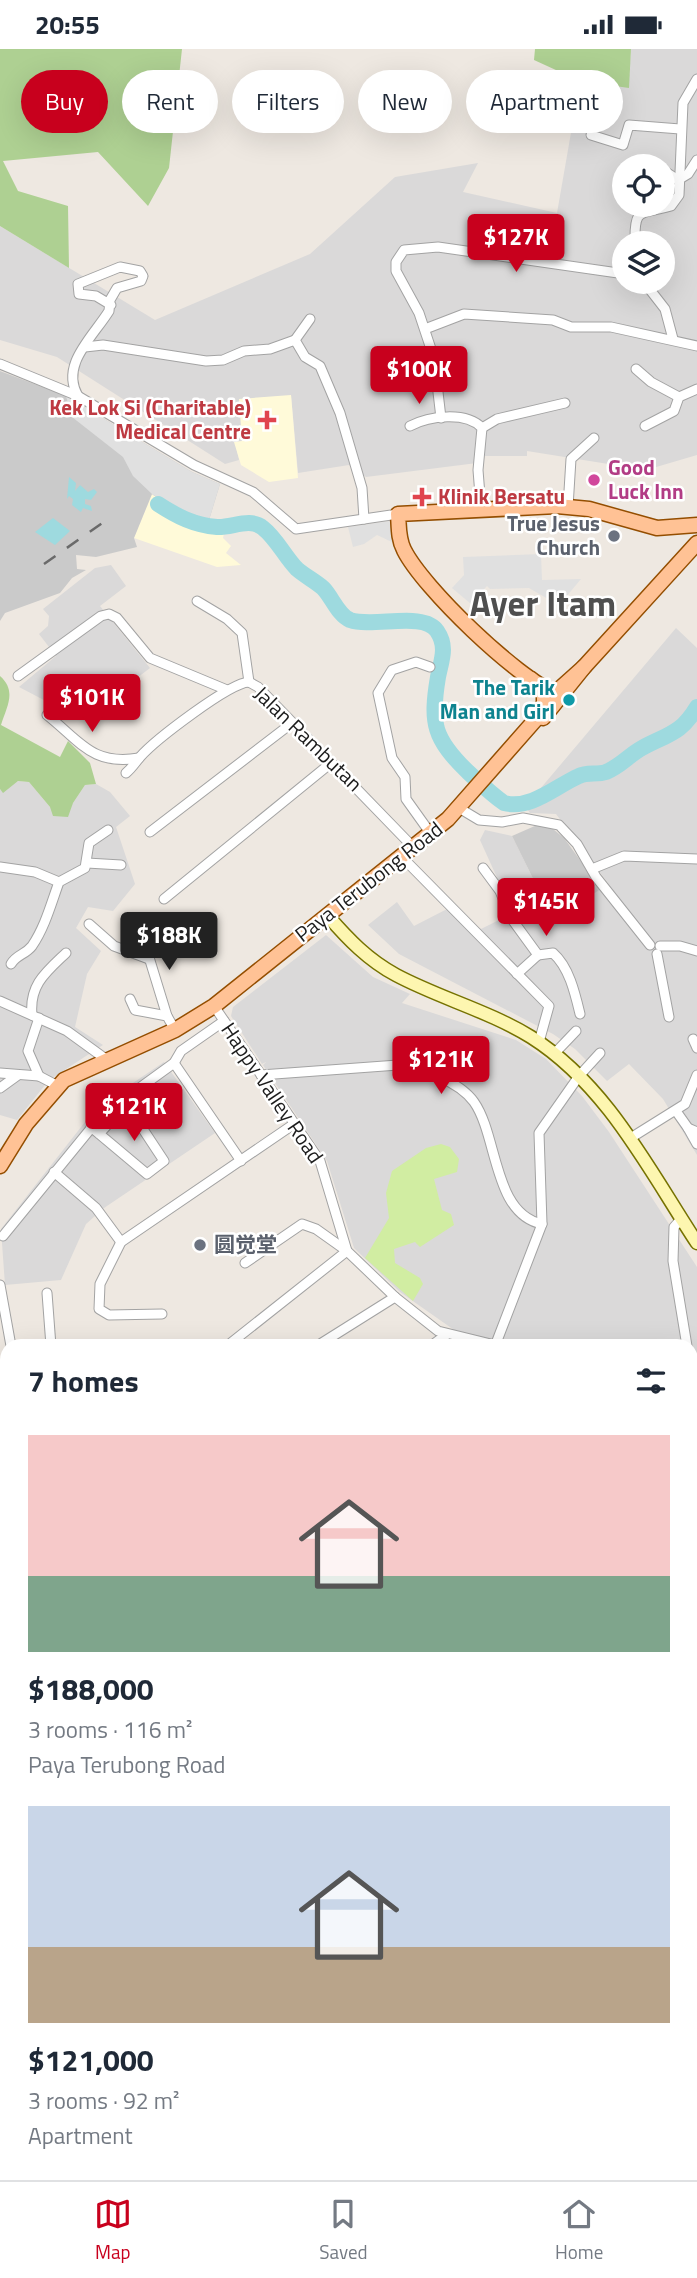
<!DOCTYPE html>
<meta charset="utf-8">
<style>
:root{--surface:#fff;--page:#f2f2f3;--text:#1f2937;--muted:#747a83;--line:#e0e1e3;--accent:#c8001d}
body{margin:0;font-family:"Titillium Web","Noto Sans SC",sans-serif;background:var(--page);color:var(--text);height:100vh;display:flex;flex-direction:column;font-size:26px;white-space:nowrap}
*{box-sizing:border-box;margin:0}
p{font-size:23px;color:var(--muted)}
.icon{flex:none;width:38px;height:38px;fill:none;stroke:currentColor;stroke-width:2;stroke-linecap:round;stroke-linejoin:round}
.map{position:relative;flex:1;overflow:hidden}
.panel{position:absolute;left:0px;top:1290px;width:698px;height:842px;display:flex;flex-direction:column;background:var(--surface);border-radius:21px 21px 0 0;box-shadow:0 7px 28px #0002}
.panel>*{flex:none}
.top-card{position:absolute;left:21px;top:21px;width:656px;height:63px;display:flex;gap:14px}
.buttons{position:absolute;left:612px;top:105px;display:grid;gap:14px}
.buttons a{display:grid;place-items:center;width:63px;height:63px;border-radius:50%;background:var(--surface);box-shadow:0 7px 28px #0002;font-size:35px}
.price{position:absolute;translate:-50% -60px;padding:0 16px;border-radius:7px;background:var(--accent);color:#fff;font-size:23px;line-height:46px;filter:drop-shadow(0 2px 4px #0008)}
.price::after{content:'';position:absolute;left:50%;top:42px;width:21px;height:16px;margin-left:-10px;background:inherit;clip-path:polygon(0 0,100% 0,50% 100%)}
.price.current{background:#222;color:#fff}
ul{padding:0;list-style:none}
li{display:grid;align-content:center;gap:14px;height:371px;padding:0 28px}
li span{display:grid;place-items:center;height:217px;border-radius:0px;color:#555}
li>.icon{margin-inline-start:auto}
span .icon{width:126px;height:126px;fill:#fffc;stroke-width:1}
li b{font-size:30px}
h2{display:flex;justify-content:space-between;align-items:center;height:84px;padding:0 28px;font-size:30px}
.chip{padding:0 24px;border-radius:32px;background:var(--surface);box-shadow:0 7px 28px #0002;font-size:24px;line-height:63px}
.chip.current{background:var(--accent);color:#fff}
.status{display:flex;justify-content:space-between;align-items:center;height:49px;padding:0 35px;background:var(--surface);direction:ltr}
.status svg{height:19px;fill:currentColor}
.tabs{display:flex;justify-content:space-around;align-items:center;height:98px;border-top:2px solid var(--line);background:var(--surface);font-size:19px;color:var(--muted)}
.tabs a{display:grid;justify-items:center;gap:4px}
.tabs .current{color:var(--accent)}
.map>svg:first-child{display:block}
</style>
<div class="status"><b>20:55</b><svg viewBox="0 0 49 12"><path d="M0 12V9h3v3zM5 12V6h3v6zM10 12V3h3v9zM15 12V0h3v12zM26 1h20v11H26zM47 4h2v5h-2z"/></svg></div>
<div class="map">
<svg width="697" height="2131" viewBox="0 0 697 2131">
<rect width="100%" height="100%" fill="#eee8e1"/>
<!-- residential -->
<g fill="#dad9d9" fill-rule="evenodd">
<path d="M631,0H697V406L646,421L527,402V407H483L477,414L366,428L349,416L298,424L291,346L242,392L235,393L239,411L225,415L57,308L0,291V177L155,271L310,205L395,128L478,114L463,143L557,164L580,32L628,38ZM625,117H663V156H625ZM625,194H663V233H625Z"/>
<path d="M111,516L126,537L100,557L150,619L82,671L19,638L56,607L39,585L48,577L49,567L43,560L95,519Z"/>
<path d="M676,579L697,599V1106L663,1050L629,1015L607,1032L575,1000L553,985L399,905L368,876L397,853L414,877L449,859L481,880L513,864L480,791L485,781L512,787L553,870L608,834L556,765L530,764L528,761L540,740Z"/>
<path d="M18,732L29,733L50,758L73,754L85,736L96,735L110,743L130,767L116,778L135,835L113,862L88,858L76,879L101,902L87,925L75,978L103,996L49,1031L17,1071L0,1066V740L3,743Z"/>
<path d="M326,886L373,928L410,945L402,954L516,991L546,1010L582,1047L609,1083L697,1218V1734L691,1725V1297H436L457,1283L400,1243L354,1199L327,1112L263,1016L266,1013L262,1015L231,967L233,958Z"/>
<path d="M164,1013L215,1084L104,1159L86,1175L61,1231L5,1236L1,1180L96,1059Z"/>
<path d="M0,1503L7,1517V1914L0,1919Z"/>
<path d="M691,2051L697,2054V2131H512L456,2125L691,2124Z"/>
<path d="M330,2125V2124L435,2125L397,2131H332Z"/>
</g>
<!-- education -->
<g fill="#fffad9">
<path d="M291,346L298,429L269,433L241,416L234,393L242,392L239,350Z"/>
<path d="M152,445L161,452L156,460L180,474L224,484L223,489L231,497L226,504L241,516L217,518L134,489Z"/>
<path d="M697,1840V1926L691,1919V1844Z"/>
</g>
<!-- religious -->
<g fill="#cacaca">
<path d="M0,322L66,347L192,423L220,435L209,471L179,460L178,463L152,445L134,489L137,498L96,508L76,506L77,520L86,521L72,529L60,544L5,564L0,572Z"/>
<path d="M537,776L553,780L564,789L601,840L553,870L512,787Z"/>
</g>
<!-- grass -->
<path fill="#d1eda2" d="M441,1095L450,1098L459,1110L457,1123L434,1130L442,1161L451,1165L454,1176L420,1198L415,1193L394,1200L395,1214L420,1229L423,1235L413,1252L365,1209L389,1169L386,1144L392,1122L426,1099Z"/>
<!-- forest -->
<g fill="#aed092">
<path d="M0,0H182L169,119L148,157L98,103L3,112L18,142L68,157L69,219L0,177Z"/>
<path d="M535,0H631L629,39L580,32L534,11Z"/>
<path d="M0,627C17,642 7,657 1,676L60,708L68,692L90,714L96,735L85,736L73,754L68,768L53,767L50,758L29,733L18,732L3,744L0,740Z"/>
</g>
<!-- park -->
<path fill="#befdb9" d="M1,1503L7,1517V1594L0,1599Z"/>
<!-- parking -->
<g fill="#e0e0e0">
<path d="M66,347L192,423L220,435L209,471L179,460L178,463L152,445L133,427L123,408L72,368Z"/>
<path d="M390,472L394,494L377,486L364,495L353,498L348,478Z"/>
<path d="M541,505L542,531L581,530L561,554H555L529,539L490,540L487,537L471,555L452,539L464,526L463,508Z"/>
</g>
<!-- water -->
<g fill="#9edadf">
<path d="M69,428L76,434L75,442L80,436L88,443L94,440L97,443L91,451L85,450V455L91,457L92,462L83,459L81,463L72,456L73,450L69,447L67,450Z"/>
<path d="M53,469L70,482L55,496L35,483Z"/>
</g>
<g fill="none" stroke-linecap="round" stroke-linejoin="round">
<!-- river -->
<g stroke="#9edadf" stroke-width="16">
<path d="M158,455C178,468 194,476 217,478C232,479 250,468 263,479C277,490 285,508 297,520C305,527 315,532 323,539C332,548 338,566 350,571C373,579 424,562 437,582C448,598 441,612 438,628C430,675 434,690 468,723C480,734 491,745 504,754C531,761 556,737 579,727C587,723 597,726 606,723C621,717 629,706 642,699C668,685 681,685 697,658"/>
<path d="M0,1489L7,1483"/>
<path d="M691,2008L697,2014"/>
</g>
<defs>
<g id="street">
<path d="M591,86L623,96L629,76L680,80"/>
<path d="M663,121L678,131L688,125L697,111"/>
<path d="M635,194C634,156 641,166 671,157L679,146L683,54L697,30"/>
<path d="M644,233L665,260L673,290"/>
<path d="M310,270L295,291L305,308L320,317L340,364L362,439L364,470"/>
<path d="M425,280L464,265L553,271L571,278H611L697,297"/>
<path d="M85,298L103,296L206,312L223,311L244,302L270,300L295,291"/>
<path d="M0,315L78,347L194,416L253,443L296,480L398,465"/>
<path d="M636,320L651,333L679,348"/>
<path d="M78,347C60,316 92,289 109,262L110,251L117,239L141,232L143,227L140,222L120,218L78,235L79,245L96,247L111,256"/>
<path d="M441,369L434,309L419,264L396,222V213L404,201L438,198L625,225"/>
<path d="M410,377C429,367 466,362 482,379L478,421L481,459"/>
<path d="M645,377L674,362L679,348L697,340"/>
<path d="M482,379L497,370L565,354"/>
<path d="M568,458L571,410L594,389"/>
<path d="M197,552L227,570L242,584L249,633"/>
<path d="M430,618L416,613L392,621L378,644L392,709L405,728L406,750L431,785"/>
<path d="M18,627L101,567L109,565L117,569L150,609L227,641"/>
<path d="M47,666C80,692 92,717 139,709"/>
<path d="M126,724C132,719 135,714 140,708C155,691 229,634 249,633L258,638L413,798"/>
<path d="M459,759L479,771L502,773L523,769L559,776L577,795L596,828L650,896"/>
<path d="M150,783L292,674"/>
<path d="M401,807L549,957L539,993"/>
<path d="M87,814L121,816"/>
<path d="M0,818L35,823L59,833"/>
<path d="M483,819L500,842L511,869L538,906L553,904C569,918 575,944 580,965"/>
<path d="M592,820L624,807L697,810"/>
<path d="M164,850L331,714"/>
<path d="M89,875L114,897L149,910"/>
<path d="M151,879L148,905L167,967"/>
<path d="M660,897H680L697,902"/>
<path d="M657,905L669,968"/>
<path d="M11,915C17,905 25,906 32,897C45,878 51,855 59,833L85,819L89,794L108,781"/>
<path d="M517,925L538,906"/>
<path d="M130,950L135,961L167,967L175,981"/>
<path d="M0,952L67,982L107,1011"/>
<path d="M214,957L320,1112L347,1202L395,1248L438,1282L495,1296"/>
<path d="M32,966C29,936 46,923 66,904"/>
<path d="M693,990L697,999"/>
<path d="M554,1005L576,982"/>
<path d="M174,1014L241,1112"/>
<path d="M0,1024L39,1027L58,1037"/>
<path d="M261,1026L398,1016C423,1020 459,1032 474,1053C498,1087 493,1165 542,1175"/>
<path d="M39,1027L28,1002L39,969"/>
<path d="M0,1039L18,1026"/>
<path d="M676,1062L688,1079L697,1083"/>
<path d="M91,1078L147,1125L164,1112L131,1062L110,1073L99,1085"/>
<path d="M688,1079L697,1095"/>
<path d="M629,1090L685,1055L697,1026"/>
<path d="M54,1123L96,1159L121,1193"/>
<path d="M681,1170L674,1178L673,1212L687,1297"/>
<path d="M3,1187L101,1067L174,1014L181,1002L224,972"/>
<path d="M0,1236L11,1297"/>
<path d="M47,1244L51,1297"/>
<path d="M162,1265L109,1266L99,1260L100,1235L121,1193L294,1075"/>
<path d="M227,1297L347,1202L316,1180L302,1175L245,1214"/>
<path d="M317,1297L395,1248"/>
<path d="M431,1297L446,1286"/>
<path d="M495,1297L542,1175L539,1084L579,1027L600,1004"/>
<path d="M7,1312C2,1332 0,1358 7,1376"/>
<path d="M691,1344L697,1364"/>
<path d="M691,1532L697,1529"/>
<path d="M0,1624L7,1620"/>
<path d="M0,1765L7,1775"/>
<path d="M0,1814L7,1809"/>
<path d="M0,1919L7,1914"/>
<path d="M0,1970L7,1965"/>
<path d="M0,2065L7,2060"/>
<path d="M0,2129L5,2131"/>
<path d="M89,2131L114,2124"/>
</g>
<g id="secondary">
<path d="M328,867C348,890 368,911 396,926C439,949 489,962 531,988C607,1036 649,1121 697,1194"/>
<path d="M0,1942L7,1937"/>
<path d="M691,1999L697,1996"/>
<path d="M316,2124L318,2131"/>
</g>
<g id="primary">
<path d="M584,618L555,644C517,629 423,539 404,501C398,490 399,477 398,465L557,457L589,460L657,479L697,476"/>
<path d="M543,669L584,618L697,494"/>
<path d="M0,1117L26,1075L64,1031L175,981L214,957L448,770L544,661V646L531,630"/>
</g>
</defs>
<!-- street casing -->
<use href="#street" stroke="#a3a3a3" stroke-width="11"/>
<!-- secondary casing -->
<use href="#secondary" stroke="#767200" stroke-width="15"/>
<!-- primary casing -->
<use href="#primary" stroke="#944e00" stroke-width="17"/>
<!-- street -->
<use href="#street" stroke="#fff" stroke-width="9"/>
<!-- secondary -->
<use href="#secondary" stroke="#fdf6b0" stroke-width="12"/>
<!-- primary -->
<use href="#primary" stroke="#ffc295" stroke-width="14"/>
<!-- rail -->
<path stroke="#6a6a6a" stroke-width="2.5" stroke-dasharray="14 14" stroke-linecap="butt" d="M44,515L108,470"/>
</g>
<!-- markers -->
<g fill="#e0444e" stroke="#fff" stroke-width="2.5">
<path d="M263.5 360.5h7v7h7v7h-7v7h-7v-7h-7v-7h7z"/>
<path d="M418.5 437.5h7v7h7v7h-7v7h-7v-7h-7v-7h7z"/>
</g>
<circle fill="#d1479c" stroke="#fff" stroke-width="2.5" cx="594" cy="431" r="7"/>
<g fill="#6b7280" stroke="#fff" stroke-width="2.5">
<circle cx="614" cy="487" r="7"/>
<circle cx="200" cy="1196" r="7"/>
</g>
<circle fill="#0f9aa8" stroke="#fff" stroke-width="2.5" cx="569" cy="651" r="7"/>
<g text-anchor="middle" stroke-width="5" stroke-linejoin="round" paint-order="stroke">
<!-- health labels -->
<g font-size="21" font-weight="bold" fill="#be3a42" stroke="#fff" text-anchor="end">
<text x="251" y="366">Kek Lok Si (Charitable)<tspan x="251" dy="24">Medical Centre</tspan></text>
<text x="438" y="455" text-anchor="start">Klinik Bersatu</text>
</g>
<!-- hotel labels -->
<g font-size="21" font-weight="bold" fill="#b23c85" stroke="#fff" text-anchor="start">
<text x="608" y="426">Good<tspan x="608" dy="24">Luck Inn</tspan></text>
</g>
<!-- worship labels -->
<g font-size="21" font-weight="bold" fill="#5b616d" stroke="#fff" text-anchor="end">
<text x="600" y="482">True Jesus<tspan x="600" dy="24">Church</tspan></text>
<text x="214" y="1203" text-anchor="start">圆觉堂</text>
</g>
<!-- culture labels -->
<g font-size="21" font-weight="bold" fill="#0d838f" stroke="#fff" text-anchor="end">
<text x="555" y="646">The Tarik<tspan x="555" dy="24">Man and Girl</tspan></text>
</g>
<!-- street labels -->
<g font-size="21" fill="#1c1c1c" stroke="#fff">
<text transform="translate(308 690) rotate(44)" y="7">Jalan Rambutan</text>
<text transform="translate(369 833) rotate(-38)" y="7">Paya Terubong Road</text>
<text transform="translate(272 1044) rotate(56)" y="7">Happy Valley Road</text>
</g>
<!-- town labels -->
<g font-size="35" font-weight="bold" fill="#4f4f4f" stroke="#fff">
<text x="543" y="567">Ayer Itam</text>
</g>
</g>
</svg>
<div class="buttons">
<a><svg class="icon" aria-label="locate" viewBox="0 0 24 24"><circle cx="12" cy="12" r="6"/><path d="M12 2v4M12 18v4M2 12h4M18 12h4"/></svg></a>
<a><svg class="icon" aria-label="layers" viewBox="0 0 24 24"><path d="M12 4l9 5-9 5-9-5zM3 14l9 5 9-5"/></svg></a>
</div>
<b class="price" style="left:516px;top:225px">$127K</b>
<b class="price" style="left:419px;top:357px">$100K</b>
<b class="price" style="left:92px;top:685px">$101K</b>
<b class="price" style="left:546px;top:889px">$145K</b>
<b class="price current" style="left:169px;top:923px">$188K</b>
<b class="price" style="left:441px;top:1047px">$121K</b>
<b class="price" style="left:134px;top:1094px">$121K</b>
<div class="top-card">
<a class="chip current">Buy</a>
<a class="chip">Rent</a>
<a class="chip">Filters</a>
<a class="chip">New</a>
<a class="chip">Apartment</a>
</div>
<section class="panel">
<h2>7 homes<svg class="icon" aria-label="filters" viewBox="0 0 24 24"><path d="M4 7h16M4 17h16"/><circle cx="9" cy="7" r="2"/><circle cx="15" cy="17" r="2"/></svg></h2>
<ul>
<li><span style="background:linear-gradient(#f6c9c9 65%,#7fa58c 0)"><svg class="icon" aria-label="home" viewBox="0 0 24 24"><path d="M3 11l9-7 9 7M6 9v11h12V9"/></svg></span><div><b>$188,000</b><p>3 rooms · 116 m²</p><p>Paya Terubong Road</p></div></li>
<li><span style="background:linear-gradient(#c9d6e8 65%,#b9a48a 0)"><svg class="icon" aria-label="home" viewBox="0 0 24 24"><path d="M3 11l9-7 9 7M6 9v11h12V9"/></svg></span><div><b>$121,000</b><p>3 rooms · 92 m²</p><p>Apartment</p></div></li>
</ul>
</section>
</div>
<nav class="tabs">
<a class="current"><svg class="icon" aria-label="map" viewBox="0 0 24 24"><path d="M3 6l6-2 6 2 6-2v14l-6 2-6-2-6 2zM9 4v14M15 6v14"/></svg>Map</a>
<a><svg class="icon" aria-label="saved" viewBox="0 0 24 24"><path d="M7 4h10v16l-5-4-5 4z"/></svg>Saved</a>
<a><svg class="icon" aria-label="home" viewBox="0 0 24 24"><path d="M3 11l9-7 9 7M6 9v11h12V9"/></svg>Home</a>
</nav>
